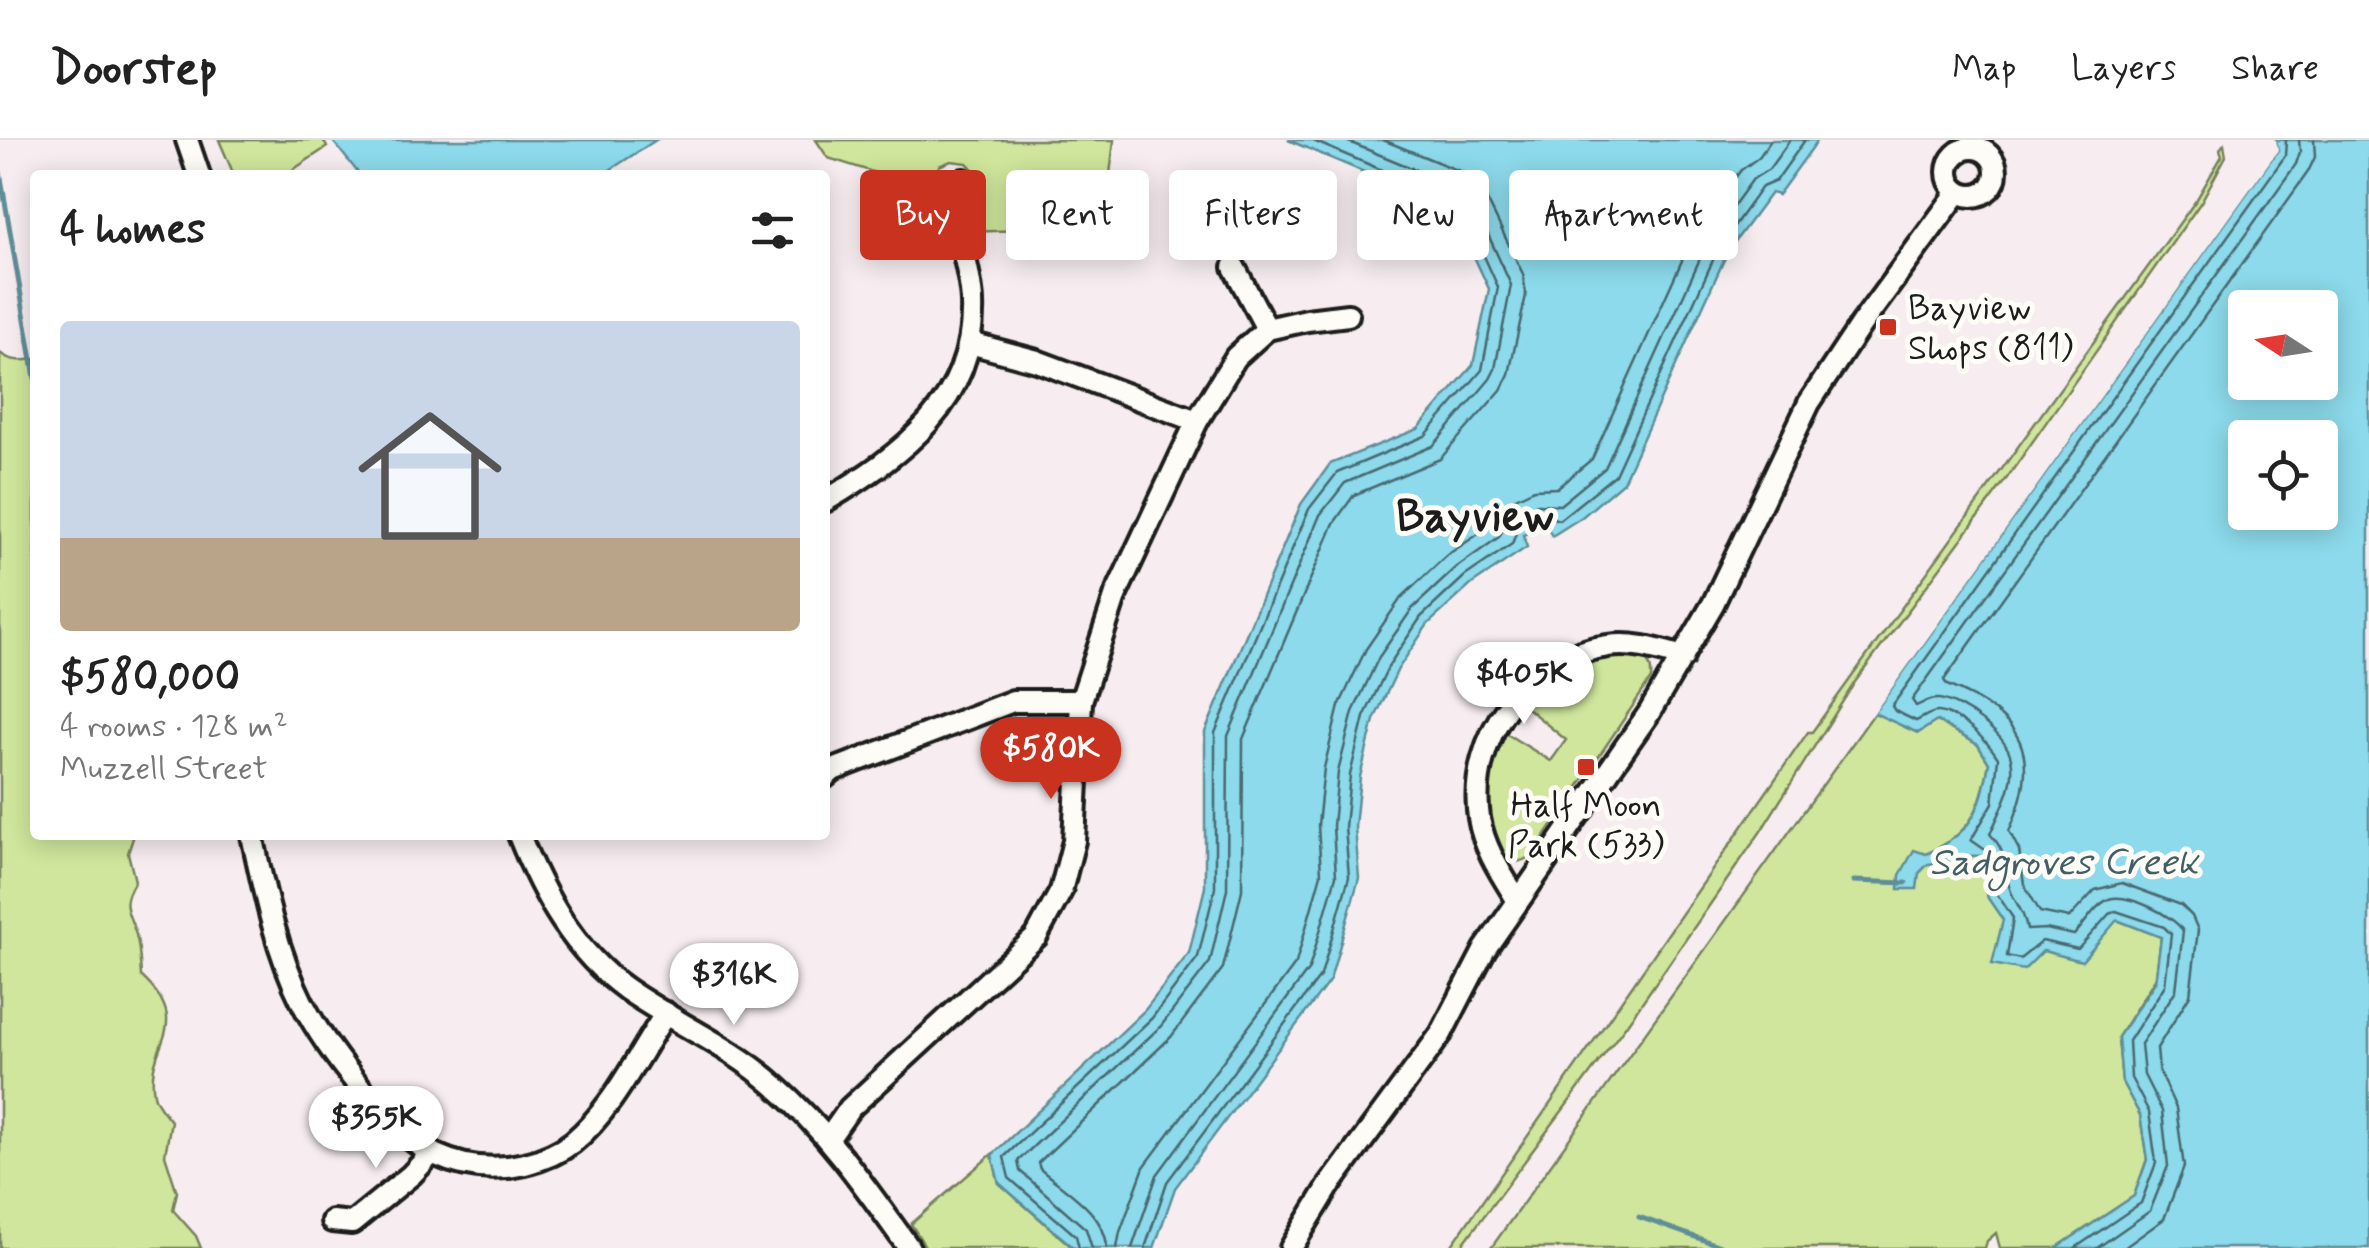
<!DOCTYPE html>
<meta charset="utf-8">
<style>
:root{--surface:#fff;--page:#f2f2f2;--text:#222;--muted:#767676;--line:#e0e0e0;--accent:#c8321e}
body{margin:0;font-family:Mynerve,sans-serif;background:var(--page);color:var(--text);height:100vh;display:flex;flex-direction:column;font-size:38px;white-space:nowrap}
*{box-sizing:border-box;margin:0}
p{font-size:32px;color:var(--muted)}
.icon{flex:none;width:55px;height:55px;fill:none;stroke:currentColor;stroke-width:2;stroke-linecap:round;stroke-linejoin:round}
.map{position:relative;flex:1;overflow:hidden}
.side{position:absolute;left:30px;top:30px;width:800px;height:670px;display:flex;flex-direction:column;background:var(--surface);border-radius:10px;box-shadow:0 5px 25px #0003}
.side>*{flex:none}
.guide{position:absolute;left:860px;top:30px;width:950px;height:90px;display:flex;gap:20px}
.needle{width:65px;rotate:282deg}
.controls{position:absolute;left:2228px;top:150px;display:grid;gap:20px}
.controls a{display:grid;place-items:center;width:110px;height:110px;border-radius:10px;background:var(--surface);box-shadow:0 5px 25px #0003;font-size:50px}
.price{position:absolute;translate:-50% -85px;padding:0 22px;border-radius:35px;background:#fff;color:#222;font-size:32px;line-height:65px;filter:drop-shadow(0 2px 5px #0008)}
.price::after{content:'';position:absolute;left:50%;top:60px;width:30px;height:22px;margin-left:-15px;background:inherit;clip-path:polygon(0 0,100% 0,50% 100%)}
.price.current{background:var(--accent);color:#fff}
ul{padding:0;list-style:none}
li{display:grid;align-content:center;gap:20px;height:530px;padding:0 30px}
li span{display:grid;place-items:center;height:310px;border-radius:10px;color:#555}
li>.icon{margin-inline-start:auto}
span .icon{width:180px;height:180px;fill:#fffc;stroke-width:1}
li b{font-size:42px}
h2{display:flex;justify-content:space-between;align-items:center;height:120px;padding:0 30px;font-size:42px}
.tag{padding:0 35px;border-radius:10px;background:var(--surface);box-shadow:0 5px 25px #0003;font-size:35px;line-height:90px}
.tag.current{background:var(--accent);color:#fff}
header{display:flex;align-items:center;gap:60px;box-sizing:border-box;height:140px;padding:0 50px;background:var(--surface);border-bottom:2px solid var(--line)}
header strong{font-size:48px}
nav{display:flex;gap:55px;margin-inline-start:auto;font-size:35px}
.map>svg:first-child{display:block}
</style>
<header>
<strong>Doorstep</strong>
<nav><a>Map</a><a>Layers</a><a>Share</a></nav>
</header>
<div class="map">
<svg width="2369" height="1108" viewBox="0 0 2369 1108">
<rect width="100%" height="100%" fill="#f7edf0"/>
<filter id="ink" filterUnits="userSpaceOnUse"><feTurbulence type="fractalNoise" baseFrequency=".01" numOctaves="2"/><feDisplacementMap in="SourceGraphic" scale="20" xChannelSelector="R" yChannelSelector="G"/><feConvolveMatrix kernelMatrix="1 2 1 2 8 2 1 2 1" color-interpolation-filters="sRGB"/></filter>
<g filter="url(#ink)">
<!-- green -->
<g fill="#cfe69c" stroke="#76815c" stroke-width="2.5">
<path d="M219,0H323L327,7L285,35H234Z"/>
<path d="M816,0H1114L1104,87L968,92L966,76L979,35L967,23L951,21L939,26L934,38V51L828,18Z"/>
<path d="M2224,4L2226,16L2201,62L2007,338L1855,542L1761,691L1627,884L1460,1108H1450L1808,592H1812L1822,578L2197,59L2222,16L2220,9Z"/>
<path d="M2278,10L1876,573L1918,593L1936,581L1978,605L1989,623C1981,670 1971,694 1926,714L1919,733L1928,724C1948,723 1959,714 1980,716L1988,758L2003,780L2043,811L2117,780L2161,797L2156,837L2118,897L2122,942L2140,975L2147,1019L2134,1056L2056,1108H2000L1996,1093L1987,1101L1985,1108H1491Z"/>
<path d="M0,213C11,222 22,221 35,219V695H134L128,713L135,741C119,767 129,770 136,795C140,808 140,823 141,836C197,887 144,903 154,954C155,963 165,973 171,981L165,1015L177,1052L173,1070L196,1096L201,1108H0Z"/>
<path d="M1610,514C1630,514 1654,512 1651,539L1532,715C1518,725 1513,723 1499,715C1482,666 1485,639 1502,591L1551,621L1566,600L1521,563L1568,526Z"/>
<path d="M992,1014L999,1043L1073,1108H926L911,1084Z"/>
</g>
<!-- water -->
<g fill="#8cdaeb" stroke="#5f8e98" stroke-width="2.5" fill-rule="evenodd">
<path d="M332,0H656L602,35H360Z"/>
<path d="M1288,0H1818L1778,55L1771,53L1728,111L1623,342L1582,377L1552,396L1546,385L1523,395L1527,407L1472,444L1428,484L1398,529L1374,580L1360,637L1355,687L1359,738L1330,840L1175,1048L1154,1108H1074L999,1043L992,1015L1145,870L1189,813L1205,747V592L1301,364L1330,324L1418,289L1473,225L1489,149L1452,69Z"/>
<path d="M2276,0H2369V1108H2056L2134,1056L2147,1020L2140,975L2122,942L2118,897L2155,842L2161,797L2117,780L2082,821L2043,811L2024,830L1992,824L2003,780L1988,758L1980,716C1959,714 1948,723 1928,724L1919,733L1917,749H1899L1900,735L1914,710L1926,714C1972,694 1981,670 1989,623L1978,605L1937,581L1918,593L1874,573L2278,10ZM2245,168H2320V242H2245ZM2245,298H2320V372H2245Z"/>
</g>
<!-- pier -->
<path fill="#f7edf0" d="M2271,0H2276L2278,10L1871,577L1870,570L2273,9Z"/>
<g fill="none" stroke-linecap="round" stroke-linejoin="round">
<!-- shore -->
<g stroke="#49686f" stroke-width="2.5">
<path d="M1079,1108L1076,1096L1009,1038L1004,1017L1152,878L1198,817L1215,748V593L1309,369L1337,333L1425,296L1482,230L1498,147L1460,63L1311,0"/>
<path d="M1092,1108L1086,1089L1020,1031L1018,1021L1161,886L1210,822L1227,749L1228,596L1320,375L1345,343L1433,306L1490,239L1495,229L1511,145L1471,57L1460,48L1344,0"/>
<path d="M1107,1108C1106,1073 1064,1050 1040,1029L1038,1023L1171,897L1223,828L1242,750L1243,599L1334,383L1354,355L1440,319L1501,250L1509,234L1526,155L1523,134L1479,43L1467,34L1383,0"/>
<path d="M1117,1108L1120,1092L1144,1027L1296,823L1321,734L1318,685L1324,628L1339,566L1366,509L1401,458L1447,415L1486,389L1501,365L1534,349L1557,348L1592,319L1694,94L1741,30L1759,17L1771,0"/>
<path d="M1132,1108L1157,1035L1309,829L1336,736L1333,686L1338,632L1353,572L1379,517L1412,469L1457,427L1499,397L1510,377L1538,364L1560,365L1605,328L1708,101L1753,39L1769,29L1790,0"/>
<path d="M1145,1108L1167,1042L1321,835L1349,737L1345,687L1350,635L1364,577L1389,525L1421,477L1465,436L1512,404L1518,387L1543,375L1559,380L1615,335L1719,107L1762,47L1776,41L1805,0"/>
<path d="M2075,1108L2141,1063L2156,1023L2149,972L2131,938L2129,901L2165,845L2171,794L2164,787L2116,771L2109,774L2078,809L2042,801L2020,819L2007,816L2013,778L1997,754L1991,714L1971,700L1993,663L1998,618C1987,600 1961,575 1939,572C1931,571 1923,578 1916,581L1895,571L1892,566L2285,16L2286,0"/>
<path d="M2097,1108L2150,1071L2168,1026L2162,971L2144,935L2141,904L2176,850L2183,791C2174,775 2127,753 2109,759C2095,765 2085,784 2074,795L2046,789L2027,790C2024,769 2014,763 2009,746C2002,722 2008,713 1990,694C2000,671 2017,644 2011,618C2006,594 1962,562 1939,559C1930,558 1923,563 1916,566L1912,560L2296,24L2300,12L2299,0"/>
<path d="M2124,1108L2164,1079L2184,1027L2176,968L2159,931L2157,908L2190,855L2198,790L2192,776L2181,765L2122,743L2095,750L2069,778L2040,772L2024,744L2019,710L2009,691C2043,615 2024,576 1947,545L1944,540L2308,32L2315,17L2314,0"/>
</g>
<!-- stream -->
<g stroke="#5f8e98" stroke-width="5">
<path d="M0,32L35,238"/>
<path d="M1854,741L1906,743"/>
<path d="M1639,1077L1726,1108"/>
</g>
<defs>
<g id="minor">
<path d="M187,0L199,35"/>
<circle cx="1972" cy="32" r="24"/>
<path d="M1234,127L1267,189"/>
<path d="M970,203L1037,221L1197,281"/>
<path d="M825,361C902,315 976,261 972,162C971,135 962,112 958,86C957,72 961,55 963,40"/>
<path d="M825,637L833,630L1013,561H1081"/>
<path d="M252,695C264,751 276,810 302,862C325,907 390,994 436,1015C464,1028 495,1031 525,1024C541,1020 559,1013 573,1002C613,969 637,916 666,873"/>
<path d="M519,695C542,753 574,812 626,849C673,882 730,906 773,944C828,992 867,1049 909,1108"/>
<path d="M1518,761C1502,735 1484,709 1479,678C1467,598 1527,516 1608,506C1633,502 1658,510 1683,517"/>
<path d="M829,998L850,968L1036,797L1061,751L1074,701L1081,561L1116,454L1197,281L1236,217L1267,189L1307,180L1348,175"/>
<path d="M332,1081L352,1083L411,1035L432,1013"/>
<path d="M1291,1108L1329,1046L1441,894L1485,809L1649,573L1713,464L1809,263L1862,183L1958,52"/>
</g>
</defs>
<!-- minor casing -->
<use href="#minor" stroke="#1c1c1c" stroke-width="28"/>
<!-- minor -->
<use href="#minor" stroke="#fdfcf7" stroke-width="20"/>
</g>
</g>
<!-- markers -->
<g fill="#c8321e" stroke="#fdfcf7" stroke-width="4">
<rect x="1878" y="177" width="20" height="20" rx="5"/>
<rect x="1576" y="617" width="20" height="20" rx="5"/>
</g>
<g text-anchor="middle" stroke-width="10" stroke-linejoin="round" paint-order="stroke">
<!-- poi labels -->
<g font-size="35" fill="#1c1c1c" stroke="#fdfcf7" text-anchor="start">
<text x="1908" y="179">Bayview<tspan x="1908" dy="40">Shops (811)</tspan></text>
<text x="1586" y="676" text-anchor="middle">Half Moon<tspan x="1586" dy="40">Park (533)</tspan></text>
</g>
<!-- water labels -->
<g font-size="38" font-style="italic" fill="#435e64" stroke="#fdfcf7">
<text x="2064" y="734">Sadgroves Creek</text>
</g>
<!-- district labels -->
<g font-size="45" font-weight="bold" fill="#1c1c1c" stroke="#fdfcf7">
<text x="1475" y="390">Bayview</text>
</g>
</g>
</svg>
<div class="controls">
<a><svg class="needle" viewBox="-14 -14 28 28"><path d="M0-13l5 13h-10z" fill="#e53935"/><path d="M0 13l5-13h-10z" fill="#767676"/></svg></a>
<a><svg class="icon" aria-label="locate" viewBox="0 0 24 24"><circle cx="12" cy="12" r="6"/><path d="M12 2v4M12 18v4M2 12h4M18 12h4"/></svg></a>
</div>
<b class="price" style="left:1524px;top:587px">$405K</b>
<b class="price current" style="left:1051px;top:662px">$580K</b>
<b class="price" style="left:734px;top:888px">$316K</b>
<b class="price" style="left:376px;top:1031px">$355K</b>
<div class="guide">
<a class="tag current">Buy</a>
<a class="tag">Rent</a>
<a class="tag">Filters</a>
<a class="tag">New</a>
<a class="tag">Apartment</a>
</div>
<section class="side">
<h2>4 homes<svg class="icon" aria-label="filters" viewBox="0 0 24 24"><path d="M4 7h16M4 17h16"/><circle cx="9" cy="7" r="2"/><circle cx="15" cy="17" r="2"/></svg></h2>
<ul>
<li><span style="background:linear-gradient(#c9d6e8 70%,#b9a48a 0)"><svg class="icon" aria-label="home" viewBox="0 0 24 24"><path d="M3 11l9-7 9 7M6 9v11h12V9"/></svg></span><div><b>$580,000</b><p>4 rooms · 128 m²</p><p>Muzzell Street</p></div></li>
</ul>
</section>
</div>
